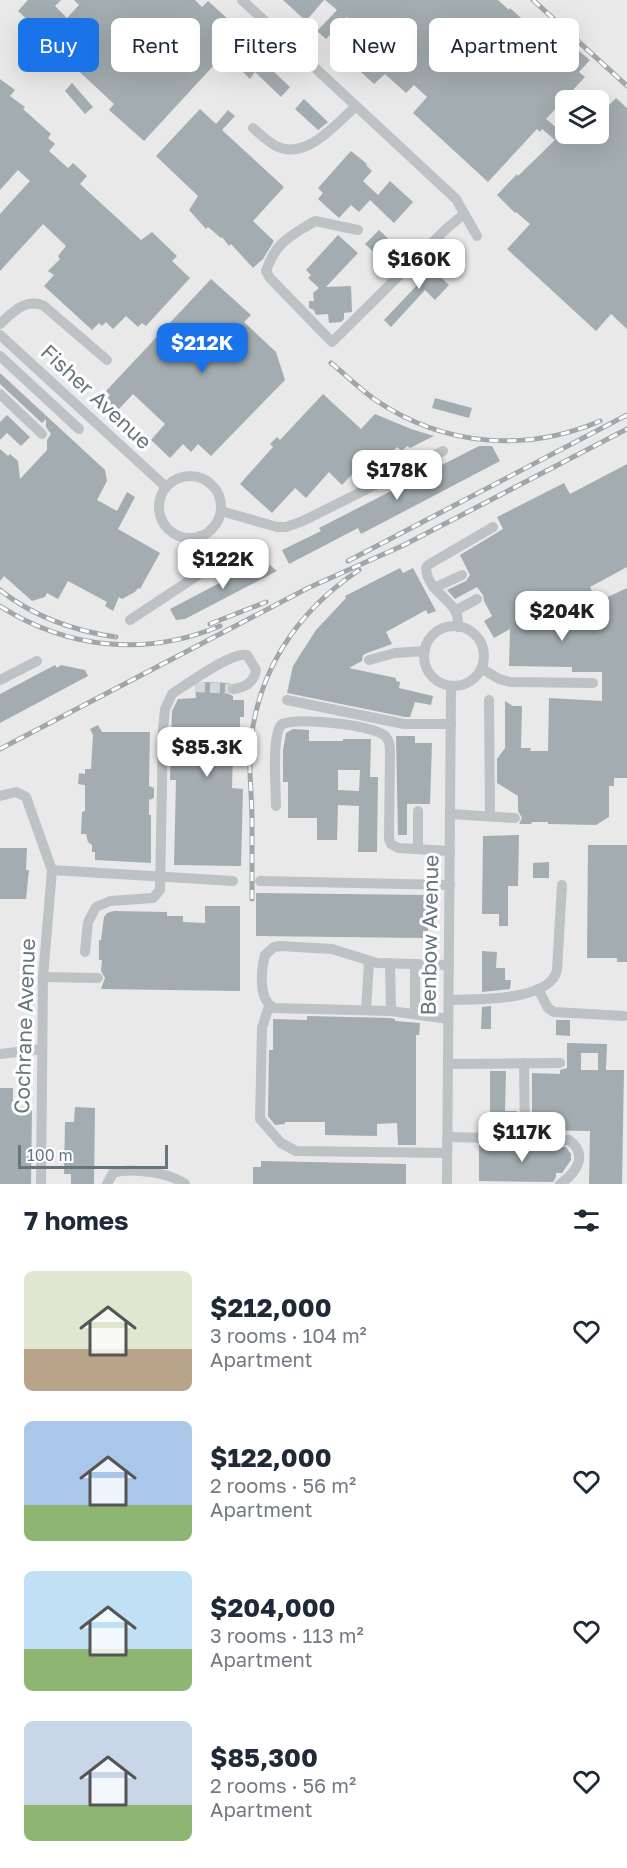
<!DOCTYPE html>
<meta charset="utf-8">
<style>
:root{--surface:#fff;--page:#f6f6f7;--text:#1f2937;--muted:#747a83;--accent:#1a73e8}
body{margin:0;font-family:"Golos Text",sans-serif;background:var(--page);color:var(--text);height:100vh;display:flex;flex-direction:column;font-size:22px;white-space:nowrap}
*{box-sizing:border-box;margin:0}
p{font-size:20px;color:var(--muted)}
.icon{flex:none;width:33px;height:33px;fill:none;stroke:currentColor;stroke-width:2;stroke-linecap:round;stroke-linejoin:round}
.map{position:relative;height:1184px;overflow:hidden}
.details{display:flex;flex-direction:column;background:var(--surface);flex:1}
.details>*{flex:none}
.hud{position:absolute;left:18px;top:18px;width:591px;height:54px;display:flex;gap:12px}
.fabs{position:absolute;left:555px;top:90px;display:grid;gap:12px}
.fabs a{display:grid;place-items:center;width:54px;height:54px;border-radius:9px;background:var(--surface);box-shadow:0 6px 24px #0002;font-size:30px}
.scale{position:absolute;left:18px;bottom:15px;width:150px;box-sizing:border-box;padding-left:6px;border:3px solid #66767d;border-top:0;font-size:16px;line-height:21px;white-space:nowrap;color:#66767d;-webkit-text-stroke:4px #fff;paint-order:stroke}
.price{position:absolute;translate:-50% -51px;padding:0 14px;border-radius:12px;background:#fff;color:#222;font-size:20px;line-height:39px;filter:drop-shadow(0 2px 3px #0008)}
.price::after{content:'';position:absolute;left:50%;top:36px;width:18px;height:14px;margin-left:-9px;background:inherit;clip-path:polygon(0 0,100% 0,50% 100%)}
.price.on{background:var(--accent);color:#fff}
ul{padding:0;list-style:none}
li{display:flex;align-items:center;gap:18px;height:150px;padding:0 24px}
li span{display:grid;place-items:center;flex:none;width:168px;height:120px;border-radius:9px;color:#555}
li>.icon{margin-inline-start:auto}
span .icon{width:72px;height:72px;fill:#fffc;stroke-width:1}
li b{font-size:26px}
h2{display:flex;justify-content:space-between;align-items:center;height:72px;padding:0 24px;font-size:26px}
.chip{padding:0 21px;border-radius:9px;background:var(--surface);box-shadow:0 6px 24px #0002;font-size:21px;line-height:54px}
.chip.on{background:var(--accent);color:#fff}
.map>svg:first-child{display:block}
</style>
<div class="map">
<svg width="627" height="1184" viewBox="0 0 627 1184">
<rect width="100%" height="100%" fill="#f8f8f6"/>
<!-- built -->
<path fill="#e9e9e9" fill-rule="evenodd" d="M0,0H627V1184H0ZM566,100H598V134H566Z"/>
<!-- building -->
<g fill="#a3acb0" fill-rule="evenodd">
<path d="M28,0H61L55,6L67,18L79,5L74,0H195L202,7L208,1L248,37L230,56L226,52L144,141L109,110L114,104L56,50L50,56L41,47L56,30L43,19L35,27L18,11Z"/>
<path d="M283,0H324L306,21Z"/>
<path d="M325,0H498L509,10L510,8L530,26L538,18L590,60L579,72L585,77L546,119L558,129L566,120V134H598V116L616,98L627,108V329L611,314L596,331L507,249L530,224L516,212L515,213L497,195L517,174L518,176L555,140L542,129L540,132L537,129L488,182L413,113L427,97L414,85L406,93L385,74L374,84L337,50L358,27L347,17L326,39L317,31L337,10Z"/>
<path d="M255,54L290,87L281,97L255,72L250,79L240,69Z"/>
<path d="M0,79L15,90L10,96L25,107L23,109L51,134L48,138L55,144L49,151L68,168L73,163L87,176L80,184L141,240L152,232L177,256L172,261L190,278L146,326L142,323L138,327L126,316L113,329L106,322L102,326L99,323L92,330L44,286L54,275L48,271L60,259L58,256L66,246L43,224L0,271V214L30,181L18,170L0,190Z"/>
<path d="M72,83L93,107L85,114L65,91Z"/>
<path d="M304,99L328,122L318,130L295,109Z"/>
<path d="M200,109L216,124L228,110L235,116L222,130L284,187L253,221L274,241L263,259L253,268L231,244L229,246L222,237L221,238L208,227L206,229L189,210L198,196L156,156Z"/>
<path d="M351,151L367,164L366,165L372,171L363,181L378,195L390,181L413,202L394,223L370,200L359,212L351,205L339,218L318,199L323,193L318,188Z"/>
<path d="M379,230L395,245L382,260L365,244Z"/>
<path d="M338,235L358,253L326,287L351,286L352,312L344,313V319L341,322L329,323L328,314L316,315L314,310L309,308V301H314L313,293L319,288L308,278L311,275L306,270Z"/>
<path d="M424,261L449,285L435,300L425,290L391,327L384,320L418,284L409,276Z"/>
<path d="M211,279L251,315L244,322L276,352L285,380L211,456L198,444L191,452L183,444L170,458L151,440L165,424L133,394L117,411L106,400L110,395L106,391Z"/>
<path d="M0,373L105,470L107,481L97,500L117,511L127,492L135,497L118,529L160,553L140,589L138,588L135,592L122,599L119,597L113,611L105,606L107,602L68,581L58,599L47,593L45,597L32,601L4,576L0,581V449L8,456L10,454L18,461L20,479L47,450V440L51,434L46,427V419L42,423L0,384Z"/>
<path d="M323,394L361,429L375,414L411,429L434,436L410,448L407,446L402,451L397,447L382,463L363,473L358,468L342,485L329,472L306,498L295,488L272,513L240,484L273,447L270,444L277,437L280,440Z"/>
<path d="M435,398L472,408L469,418L432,408Z"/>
<path d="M7,415L30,437L21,446L7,433L0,440V422Z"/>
<path d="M479,446H492L500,461L361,534L358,528L289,564L282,550L321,531L319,528Z"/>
<path d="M627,464V567L590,587L597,602L627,588V778H614V786H609V817L596,825L548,824V822H532L531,824H519L522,818L518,811V796L497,783V759L505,748V701L513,706H522L521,748H531L530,751H548L549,698L602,701V672H572V667L509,666L510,629L494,638L484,621L492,616L484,601L483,595L477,587L455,599L447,590L466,581L470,575L460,555L503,529L497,517L564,483L570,494Z"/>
<path d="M265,559L268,566L270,565L277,571L185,619L176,620L170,609Z"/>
<path d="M400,568L403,573L413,568L436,611L428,614L426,610L386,632L392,644L367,653L363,655L362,661L349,668L396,678V681L400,682L399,688L433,696L431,705L415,702L410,717H405L287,693L293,666L316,630L346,598L345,596Z"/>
<path d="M55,665L57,668L61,665L85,670L88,676L0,723V694Z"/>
<path d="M203,682L230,683L226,687L227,693L233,696V700H244V717H240V733H237L236,749H233L232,788L243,789L241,866L174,865L176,780H170L172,711L178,699L196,698L195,687Z"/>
<path d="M98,725L102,732H150L149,786L154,788V798L149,800V815H151V863L95,860V852H92V845L88,842L86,834H81L82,812L85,811V785L78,784L79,773L85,774V769H91L93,735L90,729Z"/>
<path d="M293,729L309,730V741H343V739H371L370,777H378L377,852H358L359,806L338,805L337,840H317V818H288V782H283V750L286,733ZM338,770H360L359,791L338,790Z"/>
<path d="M396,736H415V743H432L430,804H407V835H398Z"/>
<path d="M519,835L518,886H508V926H499V914H482L483,836Z"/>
<path d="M588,845H627V962H617V958H587Z"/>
<path d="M0,848H27L26,870H29L26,899H0Z"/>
<path d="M549,862V878H533V863Z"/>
<path d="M256,893L428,895V931H423V938L256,936Z"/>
<path d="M205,906H240V991L101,989L105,978L101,971L102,960H99V940H101L104,917L107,913L114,911L167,912V916H183V922L205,923Z"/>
<path d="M482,951L497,952L496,968H505V980H511L510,989L482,992Z"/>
<path d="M491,1006V1029H481L482,1007Z"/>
<path d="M307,1016L390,1018L395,1019V1021L420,1023L419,1035H416V1145H398L397,1123L377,1124V1136L325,1135V1122H285V1124L275,1125L268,1116L269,1050H273V1019L307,1020Z"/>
<path d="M556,1020H570V1036L556,1035Z"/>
<path d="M567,1043L607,1044L606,1070H624L622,1184H589L590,1131L532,1130V1073L560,1074V1070L567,1068ZM581,1053H598V1070H581Z"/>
<path d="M490,1071H506L505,1111H517V1127H490Z"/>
<path d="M0,1088H13V1107H32L31,1184H0Z"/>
<path d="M75,1107L95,1108L94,1184H71V1174H64L65,1122H74Z"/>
<path d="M479,1145L566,1147L571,1154V1160L562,1173H556V1177L553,1182L479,1181Z"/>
<path d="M261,1161L406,1164V1184H253V1167H261Z"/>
</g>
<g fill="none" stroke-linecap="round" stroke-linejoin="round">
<!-- minor-tunnel -->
<path stroke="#d4d8d8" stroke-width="10" stroke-dasharray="10 5" stroke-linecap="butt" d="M195,687L233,689"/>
<!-- minor -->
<g stroke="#bdc2c5" stroke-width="10">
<path d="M242,0L456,199L477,236"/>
<path d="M253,128C260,134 268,142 276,146C306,161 336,124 356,106"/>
<path d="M358,230L315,221C290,236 276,242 266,271L270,278L332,342L446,229L464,214"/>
<path d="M0,324C12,313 26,297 44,306L107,360"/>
<path d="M0,335L166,487"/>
<path d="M0,356L79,429"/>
<path d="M0,394L42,434"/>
<circle cx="190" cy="507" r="31"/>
<path d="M221,511L277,527H286L303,521L443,451"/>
<path d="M434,588L462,575"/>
<path d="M455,611L477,599"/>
<path d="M130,620L198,575L204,564L200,536"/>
<circle cx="454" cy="656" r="30"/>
<path d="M458,627C458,622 458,616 456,612C448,597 427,589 426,568L428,565L493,527"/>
<path d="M369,660L395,653L425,651"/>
<path d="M481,668L499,679L510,682L593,683"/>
<path d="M0,680L37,661"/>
<path d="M287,700L404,724H451"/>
<path d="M489,700L490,816"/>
<path d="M0,796L16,792L26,797L52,870L43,977L41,1184"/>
<path d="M276,806C276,789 271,734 282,724C300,717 366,725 382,734C389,737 390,745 390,751L389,839L391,844L398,848L450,851"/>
<path d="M450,814L515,818"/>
<path d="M418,849V811"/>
<path d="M52,870L233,881"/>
<path d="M260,881L450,885"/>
<path d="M85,952L88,922L96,907L110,901L153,898L160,890L163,730L165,709L172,694C186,685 232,651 247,655L256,670C254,683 245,687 233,689"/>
<path d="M390,963L391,1011"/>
<path d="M415,964V1014"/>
<path d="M43,977L98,978"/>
<path d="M538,989L548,1008L554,1012L624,1016"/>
<path d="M449,1000C475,999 550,1002 557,970L562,885"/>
<path d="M269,1006L262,1028L260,1119L281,1143L296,1151L447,1153"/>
<path d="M366,1010L369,962"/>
<path d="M448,1019L391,1011L274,1008C258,1000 261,971 265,955L274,947L280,946L332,949L377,963L449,965"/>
<path d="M0,1054L42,1049"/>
<path d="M524,1063L525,1138"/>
<path d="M448,1064L560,1063"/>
<path d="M447,1137L569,1140C589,1155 576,1173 560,1184"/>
<path d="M107,1184L113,1173C131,1167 171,1173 185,1184"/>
<path d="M447,1184L451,686"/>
</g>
<defs>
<g id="rail">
<path d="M533,0L627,86"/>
<path d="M331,363C347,376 361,390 377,401C444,446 526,453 600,421"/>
<path d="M348,561L627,415"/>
<path d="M0,590C33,616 74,631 116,637"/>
<path d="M0,606C67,649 146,657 220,626"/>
<path d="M210,624L266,602"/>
<path d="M0,749L308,588L404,545L627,429"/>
<path d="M252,899C252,873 252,847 252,821C252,798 249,775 250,752C255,674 295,613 359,570"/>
</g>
</defs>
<!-- rail casing -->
<use href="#rail" stroke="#a0a7ab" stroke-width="5"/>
<!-- rail -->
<use href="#rail" stroke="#fff" stroke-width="3" stroke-dasharray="9" stroke-linecap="butt"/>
</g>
<g text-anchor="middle" stroke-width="6" stroke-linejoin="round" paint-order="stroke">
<!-- street labels -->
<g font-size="21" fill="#66767d" stroke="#fff">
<text transform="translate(96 397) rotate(43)" y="7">Fisher Avenue</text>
<text transform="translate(430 935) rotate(-89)" y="7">Benbow Avenue</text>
<text transform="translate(25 1026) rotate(-88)" y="7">Cochrane Avenue</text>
</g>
</g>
</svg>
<div class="fabs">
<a><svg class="icon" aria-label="layers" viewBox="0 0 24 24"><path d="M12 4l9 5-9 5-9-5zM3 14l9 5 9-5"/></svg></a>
</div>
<div class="scale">100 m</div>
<b class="price" style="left:419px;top:290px">$160K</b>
<b class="price on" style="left:202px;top:374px">$212K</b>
<b class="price" style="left:397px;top:501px">$178K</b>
<b class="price" style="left:223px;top:590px">$122K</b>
<b class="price" style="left:562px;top:642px">$204K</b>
<b class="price" style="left:207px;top:778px">$85.3K</b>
<b class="price" style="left:522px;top:1163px">$117K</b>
<div class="hud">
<a class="chip on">Buy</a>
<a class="chip">Rent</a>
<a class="chip">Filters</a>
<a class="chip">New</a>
<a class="chip">Apartment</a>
</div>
</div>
<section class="details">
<h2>7 homes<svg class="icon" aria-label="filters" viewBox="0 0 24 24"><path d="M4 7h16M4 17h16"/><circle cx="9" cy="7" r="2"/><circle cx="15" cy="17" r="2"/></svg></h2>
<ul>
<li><span style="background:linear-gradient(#dfe7d0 65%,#b9a48a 0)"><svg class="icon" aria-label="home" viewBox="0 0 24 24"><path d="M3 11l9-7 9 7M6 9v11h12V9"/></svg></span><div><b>$212,000</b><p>3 rooms · 104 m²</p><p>Apartment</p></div><svg class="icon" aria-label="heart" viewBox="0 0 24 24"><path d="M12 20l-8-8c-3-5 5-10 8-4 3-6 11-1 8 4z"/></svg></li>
<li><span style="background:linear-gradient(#a9c7e8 70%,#8fb573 0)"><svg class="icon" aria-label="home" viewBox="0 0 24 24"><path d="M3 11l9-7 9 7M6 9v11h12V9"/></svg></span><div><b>$122,000</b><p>2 rooms · 56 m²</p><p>Apartment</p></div><svg class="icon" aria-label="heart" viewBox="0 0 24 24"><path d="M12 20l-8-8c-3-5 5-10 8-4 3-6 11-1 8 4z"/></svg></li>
<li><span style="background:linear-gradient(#bfe0f5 65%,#8fb573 0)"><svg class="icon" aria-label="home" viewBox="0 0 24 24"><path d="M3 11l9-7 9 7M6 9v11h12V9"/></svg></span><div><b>$204,000</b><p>3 rooms · 113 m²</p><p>Apartment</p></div><svg class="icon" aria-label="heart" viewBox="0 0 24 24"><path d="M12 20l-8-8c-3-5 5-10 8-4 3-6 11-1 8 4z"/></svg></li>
<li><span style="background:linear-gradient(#c9d6e8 70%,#8fb573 0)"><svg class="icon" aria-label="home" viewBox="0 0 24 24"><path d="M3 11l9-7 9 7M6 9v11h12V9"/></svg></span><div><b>$85,300</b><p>2 rooms · 56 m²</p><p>Apartment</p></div><svg class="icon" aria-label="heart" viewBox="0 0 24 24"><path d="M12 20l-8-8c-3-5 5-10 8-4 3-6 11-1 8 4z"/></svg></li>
</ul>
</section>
